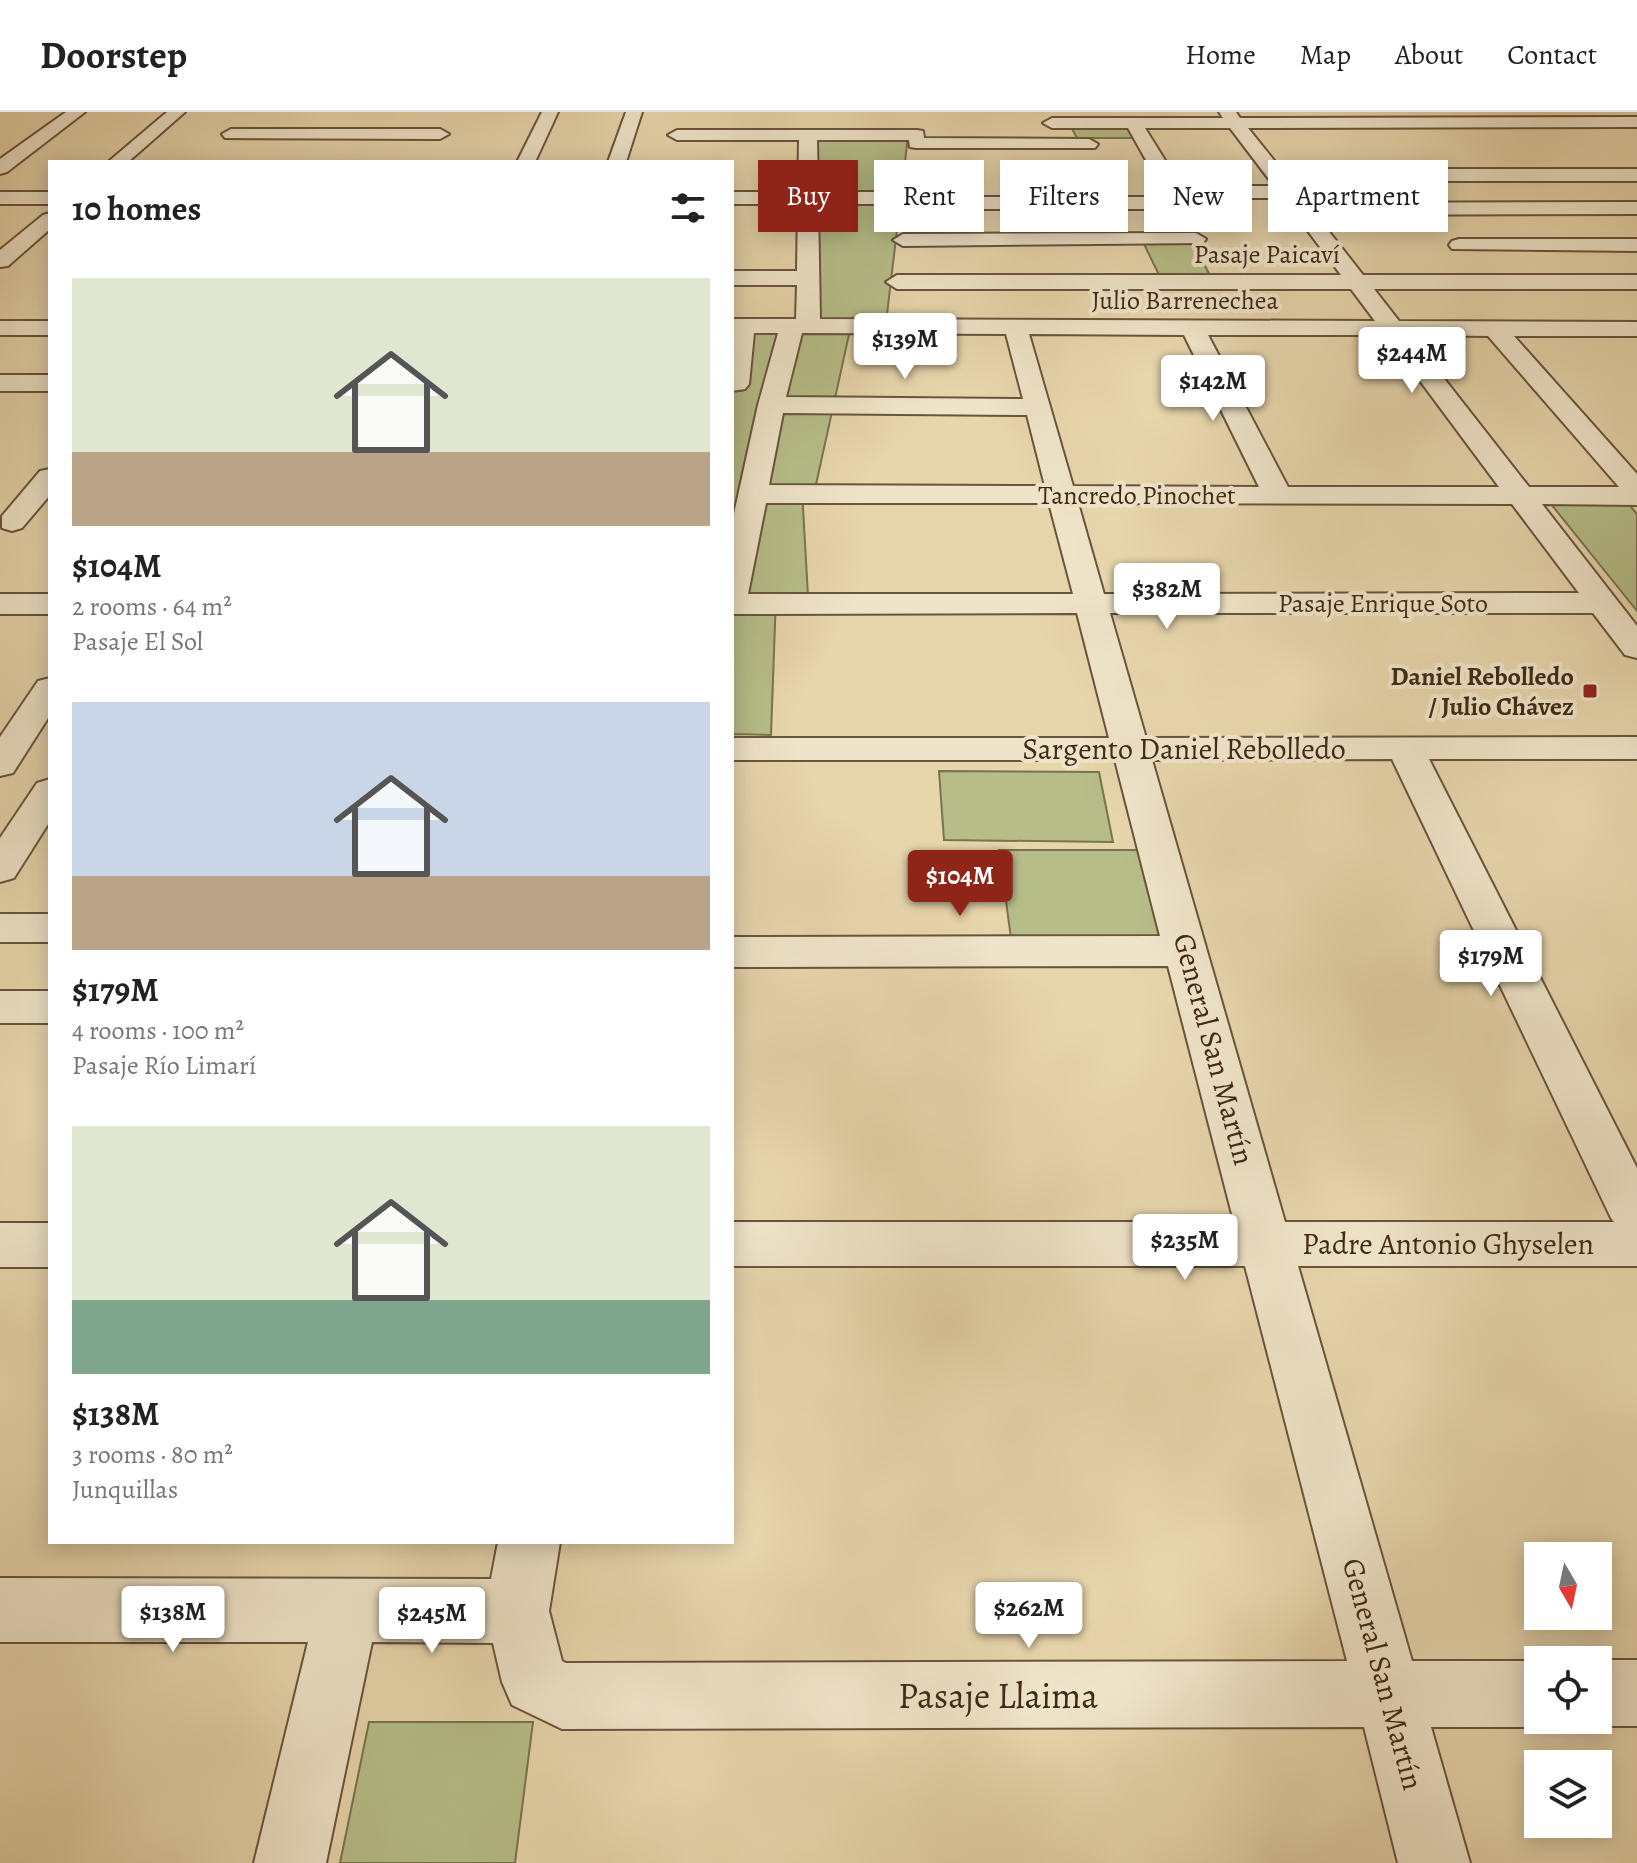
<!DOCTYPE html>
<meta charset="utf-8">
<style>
:root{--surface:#fff;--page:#f6f6f6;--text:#222;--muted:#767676;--line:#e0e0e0;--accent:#8f2418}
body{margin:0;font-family:Alegreya,serif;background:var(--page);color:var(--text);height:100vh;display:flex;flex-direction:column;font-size:30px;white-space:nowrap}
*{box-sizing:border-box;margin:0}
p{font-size:26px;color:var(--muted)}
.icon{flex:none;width:44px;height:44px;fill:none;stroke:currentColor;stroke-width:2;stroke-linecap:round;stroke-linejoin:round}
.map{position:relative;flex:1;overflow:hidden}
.drawer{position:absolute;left:48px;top:48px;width:686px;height:1384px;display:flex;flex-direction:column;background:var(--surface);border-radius:0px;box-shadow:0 4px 20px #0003}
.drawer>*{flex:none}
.banner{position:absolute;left:758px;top:48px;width:758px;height:72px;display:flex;gap:16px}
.needle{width:52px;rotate:171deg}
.buttons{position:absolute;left:1524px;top:1430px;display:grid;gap:16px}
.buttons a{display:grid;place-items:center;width:88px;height:88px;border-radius:0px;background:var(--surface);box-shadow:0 4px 20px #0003;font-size:40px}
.price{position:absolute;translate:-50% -68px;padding:0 18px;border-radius:8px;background:#fff;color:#222;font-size:26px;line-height:52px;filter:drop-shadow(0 2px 4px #0008)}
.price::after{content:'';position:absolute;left:50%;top:48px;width:24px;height:18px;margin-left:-12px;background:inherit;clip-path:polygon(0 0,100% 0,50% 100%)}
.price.on{background:var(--accent);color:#fff}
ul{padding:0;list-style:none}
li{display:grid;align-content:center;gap:16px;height:424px;padding:0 24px}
li span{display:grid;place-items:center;height:248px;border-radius:0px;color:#555}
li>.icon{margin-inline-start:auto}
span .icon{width:144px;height:144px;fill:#fffc;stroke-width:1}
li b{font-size:34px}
h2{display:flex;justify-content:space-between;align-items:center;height:96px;padding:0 24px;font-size:34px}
.tag{padding:0 28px;border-radius:0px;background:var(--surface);box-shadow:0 4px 20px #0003;font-size:28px;line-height:72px}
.tag.on{background:var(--accent);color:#fff}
header{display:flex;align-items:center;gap:48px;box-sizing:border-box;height:112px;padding:0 40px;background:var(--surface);border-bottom:2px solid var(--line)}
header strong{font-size:38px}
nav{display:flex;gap:44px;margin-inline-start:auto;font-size:28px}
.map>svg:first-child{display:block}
</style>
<header>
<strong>Doorstep</strong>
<nav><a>Home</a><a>Map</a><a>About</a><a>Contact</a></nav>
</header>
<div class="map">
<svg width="1637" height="1751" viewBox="0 0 1637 1751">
<rect width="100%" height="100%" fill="#e7d5ac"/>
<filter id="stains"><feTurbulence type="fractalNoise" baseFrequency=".0025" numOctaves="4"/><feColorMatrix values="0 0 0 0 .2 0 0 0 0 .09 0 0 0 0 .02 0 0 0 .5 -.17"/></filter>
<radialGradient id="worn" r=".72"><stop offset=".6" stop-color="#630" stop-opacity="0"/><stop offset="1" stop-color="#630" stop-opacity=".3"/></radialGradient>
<!-- green -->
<g fill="#b6bd89" stroke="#7a7350" stroke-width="2">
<path d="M1071,15H1130L1137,26H1077Z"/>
<path d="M810,24H908L886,211L816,207Z"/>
<path d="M1144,132H1193L1211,165H1160Z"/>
<path d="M754,218H850L815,377L802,378L808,484H776L771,623L733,622L732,625V279H742Z"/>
<path d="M1625,388L1637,402V499L1551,392Z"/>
<path d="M939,659L1099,660L1113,730L944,728Z"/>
<path d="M999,738H1147L1169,826H1011Z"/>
<path d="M369,1610H533L515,1751H340Z"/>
</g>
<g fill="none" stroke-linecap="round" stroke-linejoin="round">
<defs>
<g id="minor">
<path d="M66,0H85L7,60L0,62V47Z"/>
<path d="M167,0H185L128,50H108Z"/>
<path d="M542,0H558L535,50H517Z"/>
<path d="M626,0H642L626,50H608Z"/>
<path d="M1219,0H1236L1240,6L1637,5V15L1248,16L1281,57H1637V69H1289L1307,91L1637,90V102L1316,103L1363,163H1637V177H1374L1399,209L1637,210V224H1514L1637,362V393L1542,392L1637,514V546L1625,543L1593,501H1110L1146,626L1637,625V647H1429L1637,1056V1154H1298L1412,1549H1538V1608H1555L1538,1615H1431L1470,1751H1398L1364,1615L562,1617L512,1593L502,1570L493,1531L372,1530L326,1751H254L308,1530H0V1466L491,1467L498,1430H560L549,1499L562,1549L566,1551L1347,1549L1245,1154H732V1110H1234L1168,854L732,855V825L1160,824L1115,648H732V626H1109L1077,501L732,502V411L758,293L778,221H754L749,272L745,277L732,279V207H796L797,173H732V159H797L798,92H732V80H798L799,28H677L668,23L677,18H917L923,19L924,26L1089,27L1098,32L1095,36H916L910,35L909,28H817L818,80H908L917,85H1164V80L1128,16H1052L1043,11L1052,6H1223ZM1145,16H1230L1274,74H1181ZM1183,86H1283L1341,163H897L886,170L897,177H1351L1375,209L820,207L818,92H899L908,97H1171L1180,111H1194L1197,107ZM802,221L1006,222L1023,287L786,285ZM1029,222L1184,223L1259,375L1073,374ZM1208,223H1386L1499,375H1288ZM1410,223L1488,224L1619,375H1529ZM783,301L1027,303L1045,374L769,373ZM766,391H1049L1073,482H748ZM1078,391L1512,392L1579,481L1104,482ZM1392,647L1611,1106L1614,1110H1285L1152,648Z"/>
<path d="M231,17H440L449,22L440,27L225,26L222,22Z"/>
<rect x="0" y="80" width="50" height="12"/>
<path d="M50,101V117L8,154L0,155V138L43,103Z"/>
<path d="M1196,121L1206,127L1203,131L903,134L893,128L903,122Z"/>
<path d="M1459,127H1637V139L1452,137L1449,133L1452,129Z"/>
<rect x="0" y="209" width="50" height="14"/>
<rect x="0" y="263" width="50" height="16"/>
<path d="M50,357V383L22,416L12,419L2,416V404L40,359Z"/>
<rect x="0" y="482" width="50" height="20"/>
<path d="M50,566V603L13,661L0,664V625L38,569Z"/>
<path d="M50,667V709L14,766L0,770V726L37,671Z"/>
<rect x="0" y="802" width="50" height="28"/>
<rect x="0" y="879" width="50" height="32"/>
<rect x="0" y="1111" width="50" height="44"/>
<path d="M1598,1548H1637V1614H1598L1584,1608H1598Z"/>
</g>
</defs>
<!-- minor casing -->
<use href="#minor" stroke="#69543c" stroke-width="4"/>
<!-- minor -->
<use href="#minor" fill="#efe4c9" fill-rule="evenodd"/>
</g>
<!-- markers -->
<rect fill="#8f2418" stroke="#efe4c9" stroke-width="3" x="1582" y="571" width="16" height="16" rx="4"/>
<g text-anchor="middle" stroke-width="8" stroke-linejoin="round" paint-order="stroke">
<!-- far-street labels -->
<g font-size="26" fill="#3f2917" stroke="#efe4c9">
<text x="1267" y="151">Pasaje Paicaví</text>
<text x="1185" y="197">Julio Barrenechea</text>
<text x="1137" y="392">Tancredo Pinochet</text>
<text x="1383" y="500">Pasaje Enrique Soto</text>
</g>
<!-- far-poi labels -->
<g font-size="26" font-weight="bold" fill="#3f2917" stroke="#efe4c9" text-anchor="end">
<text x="1574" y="573">Daniel Rebolledo<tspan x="1574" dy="30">/ Julio Chávez</tspan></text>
</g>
<!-- street labels -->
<g font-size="30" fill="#3f2917" stroke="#efe4c9">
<text x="1184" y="647">Sargento Daniel Rebolledo</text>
<text transform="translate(1214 937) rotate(75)" y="10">General San Martín</text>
<text x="1448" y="1142">Padre Antonio Ghyselen</text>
<text transform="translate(1383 1562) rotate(75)" y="10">General San Martín</text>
</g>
<!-- near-street labels -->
<g font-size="36" fill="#3f2917" stroke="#efe4c9">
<text x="998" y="1596">Pasaje Llaima</text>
</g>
</g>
<rect width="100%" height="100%" filter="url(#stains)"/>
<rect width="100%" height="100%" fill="url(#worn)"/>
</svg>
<div class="buttons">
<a><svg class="needle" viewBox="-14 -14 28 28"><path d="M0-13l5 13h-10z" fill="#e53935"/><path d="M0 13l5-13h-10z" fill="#767676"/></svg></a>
<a><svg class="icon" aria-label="locate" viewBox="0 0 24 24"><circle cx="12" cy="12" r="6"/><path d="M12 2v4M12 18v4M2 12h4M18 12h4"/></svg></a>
<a><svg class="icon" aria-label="layers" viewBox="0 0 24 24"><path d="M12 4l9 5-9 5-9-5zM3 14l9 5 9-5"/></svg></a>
</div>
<b class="price" style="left:905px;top:269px">$139M</b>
<b class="price" style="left:1412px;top:283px">$244M</b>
<b class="price" style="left:1213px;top:311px">$142M</b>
<b class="price" style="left:1167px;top:519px">$382M</b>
<b class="price on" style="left:960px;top:806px">$104M</b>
<b class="price" style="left:1491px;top:886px">$179M</b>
<b class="price" style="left:1185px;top:1170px">$235M</b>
<b class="price" style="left:1029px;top:1538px">$262M</b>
<b class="price" style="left:173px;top:1542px">$138M</b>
<b class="price" style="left:432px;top:1543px">$245M</b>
<div class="banner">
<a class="tag on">Buy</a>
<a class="tag">Rent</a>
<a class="tag">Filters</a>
<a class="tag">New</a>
<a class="tag">Apartment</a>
</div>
<section class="drawer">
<h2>10 homes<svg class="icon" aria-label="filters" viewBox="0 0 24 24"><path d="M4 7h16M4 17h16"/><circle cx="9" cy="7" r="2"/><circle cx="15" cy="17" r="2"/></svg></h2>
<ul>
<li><span style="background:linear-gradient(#dfe7d0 70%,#b9a48a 0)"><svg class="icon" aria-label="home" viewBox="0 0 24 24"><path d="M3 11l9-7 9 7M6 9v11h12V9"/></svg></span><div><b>$104M</b><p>2 rooms · 64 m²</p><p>Pasaje El Sol</p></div></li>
<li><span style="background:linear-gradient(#c9d6e8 70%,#b9a48a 0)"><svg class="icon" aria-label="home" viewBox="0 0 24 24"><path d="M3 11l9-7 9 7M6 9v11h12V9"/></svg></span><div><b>$179M</b><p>4 rooms · 100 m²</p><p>Pasaje Río Limarí</p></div></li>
<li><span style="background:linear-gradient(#dfe7d0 70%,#7fa58c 0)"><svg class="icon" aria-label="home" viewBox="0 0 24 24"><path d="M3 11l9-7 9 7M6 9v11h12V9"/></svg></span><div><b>$138M</b><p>3 rooms · 80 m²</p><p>Junquillas</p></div></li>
</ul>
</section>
</div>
